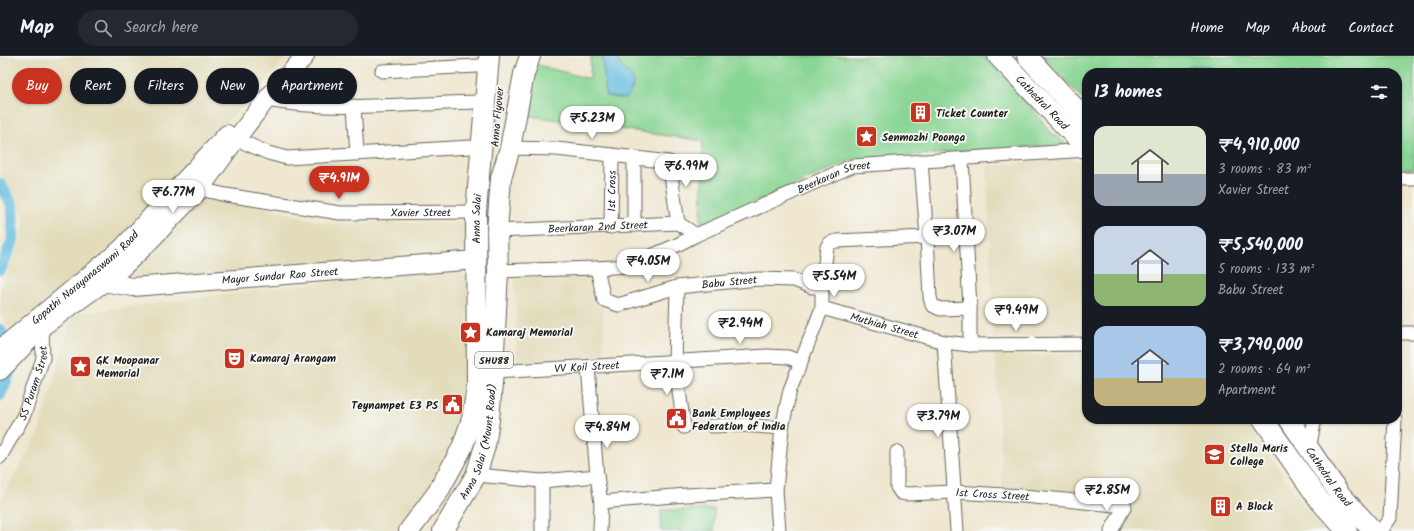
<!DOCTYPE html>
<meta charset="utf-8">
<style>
:root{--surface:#171b24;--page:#242831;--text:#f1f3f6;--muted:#9ea1a6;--line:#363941;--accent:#c8321e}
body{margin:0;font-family:Kalam,sans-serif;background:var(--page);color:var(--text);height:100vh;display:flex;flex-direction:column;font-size:15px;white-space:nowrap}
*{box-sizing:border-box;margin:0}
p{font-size:13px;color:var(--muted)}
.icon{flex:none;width:22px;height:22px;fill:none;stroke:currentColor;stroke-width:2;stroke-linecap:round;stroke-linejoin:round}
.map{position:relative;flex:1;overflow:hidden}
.sheet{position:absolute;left:1082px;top:12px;width:320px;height:356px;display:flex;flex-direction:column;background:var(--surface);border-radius:16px;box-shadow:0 1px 3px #0004}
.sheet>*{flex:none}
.banner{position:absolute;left:12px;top:12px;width:380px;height:36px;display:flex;gap:8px}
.price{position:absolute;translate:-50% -34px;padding:0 9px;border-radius:14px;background:#fff;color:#222;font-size:13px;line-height:26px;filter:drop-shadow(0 1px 2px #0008)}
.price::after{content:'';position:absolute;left:50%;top:24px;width:12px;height:9px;margin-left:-6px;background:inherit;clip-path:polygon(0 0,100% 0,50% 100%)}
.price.selected{background:var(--accent);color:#fff}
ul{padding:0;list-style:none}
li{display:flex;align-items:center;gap:12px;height:100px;padding:0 12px}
li span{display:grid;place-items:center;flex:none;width:112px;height:80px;border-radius:12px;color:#555}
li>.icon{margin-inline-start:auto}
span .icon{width:48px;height:48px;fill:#fffc;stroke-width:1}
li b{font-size:17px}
h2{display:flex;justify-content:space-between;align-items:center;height:48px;padding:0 12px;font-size:17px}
.chip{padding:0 14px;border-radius:18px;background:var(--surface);box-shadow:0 1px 3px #0004;font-size:14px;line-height:36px}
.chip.selected{background:var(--accent);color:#fff}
header{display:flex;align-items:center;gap:24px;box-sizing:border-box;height:56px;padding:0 20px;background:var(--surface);border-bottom:1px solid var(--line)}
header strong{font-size:19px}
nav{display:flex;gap:22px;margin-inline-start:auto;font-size:14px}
.search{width:280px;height:36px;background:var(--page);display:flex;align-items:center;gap:10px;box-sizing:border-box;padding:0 14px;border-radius:22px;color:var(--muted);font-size:15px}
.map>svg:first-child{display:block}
</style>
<header>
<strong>Map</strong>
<div class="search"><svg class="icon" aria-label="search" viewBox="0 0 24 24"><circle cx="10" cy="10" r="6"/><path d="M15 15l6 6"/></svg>Search here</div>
<nav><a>Home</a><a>Map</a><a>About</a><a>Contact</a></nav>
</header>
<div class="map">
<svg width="1414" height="475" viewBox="0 0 1414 475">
<rect width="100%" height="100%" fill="#f6f6f2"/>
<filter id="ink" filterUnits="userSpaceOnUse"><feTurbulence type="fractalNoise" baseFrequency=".025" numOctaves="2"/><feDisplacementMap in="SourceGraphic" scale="8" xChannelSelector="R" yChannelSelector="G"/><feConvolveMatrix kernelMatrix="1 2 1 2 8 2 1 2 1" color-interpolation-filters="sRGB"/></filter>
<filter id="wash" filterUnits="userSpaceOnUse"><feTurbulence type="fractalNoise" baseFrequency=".012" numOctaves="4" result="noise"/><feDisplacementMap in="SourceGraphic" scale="16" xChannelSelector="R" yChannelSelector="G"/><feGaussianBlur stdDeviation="0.9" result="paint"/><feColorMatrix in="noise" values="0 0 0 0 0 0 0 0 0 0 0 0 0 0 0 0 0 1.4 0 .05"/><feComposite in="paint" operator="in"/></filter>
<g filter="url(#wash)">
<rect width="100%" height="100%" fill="#efe7d0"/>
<!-- built -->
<g fill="#e2dcba">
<path d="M0,0H288L255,38L190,101L116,186L10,275L0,256V235L20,186L25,162L0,117Z"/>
<path d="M1072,102L1087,110V278L993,281L987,110Z"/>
<path d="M208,137L326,167H466L467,193L457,198L133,225L128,219L199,140Z"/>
<path d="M460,216L468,223L467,337L464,383L399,475H0V444L38,379L73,258L388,218Z"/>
<path d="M590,219L603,249L604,300L517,307L515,222Z"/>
<path d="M995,296L1041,299L1087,296V363H1182L1149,411L1184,363H1246L1303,450L1327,475H1115L1131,436L1003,435Z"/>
</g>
<!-- green -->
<g fill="#8ad694" stroke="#537958">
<path d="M591,0H984L1022,39L1051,77L1067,88L852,104L701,169L703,85L524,59L534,8L590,23Z"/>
<path d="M1043,0H1414V113H1397V17H1087V48Z"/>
<path d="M714,453V475H661V454Z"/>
</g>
<!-- water -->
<g fill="#64bde2" stroke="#406c7f">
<path d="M602,0H618C615,15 639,15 632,33C630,38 629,41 624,43L606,40Z"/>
<path d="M1201,9L1215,13L1216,17H1182L1188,11Z"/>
</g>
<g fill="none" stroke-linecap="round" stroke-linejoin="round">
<!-- canal -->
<g stroke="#64bde2" stroke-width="12">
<path d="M0,128L12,149L13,184L0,214"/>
<path d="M0,274L15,303L0,339"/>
</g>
</g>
</g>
<g filter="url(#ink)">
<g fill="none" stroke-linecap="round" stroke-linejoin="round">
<defs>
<g id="street">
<path d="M382,15L477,10"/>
<path d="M266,44C334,56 405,48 474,46"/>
<path d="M354,50L357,98"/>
<path d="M236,83L268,97L287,102L470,91"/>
<path d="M510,92L556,93L612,99L669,106L678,167"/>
<path d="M634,102V169"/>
<path d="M962,103L970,252V289"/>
<path d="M1397,123H1414"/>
<path id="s1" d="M200,133L226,139L340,157L476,156"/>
<path id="s2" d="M611,171L612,99"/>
<path id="s3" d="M497,175L678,167L696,179"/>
<path d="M927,181L930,241L932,249L940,253L970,252"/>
<path id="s4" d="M597,212L628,210L677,189L696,179L852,110L1087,94"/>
<path id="s5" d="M498,215L597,212L604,244L618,249L677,231L758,223L794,224L812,231H822"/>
<path d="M677,231L675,306L684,371"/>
<path d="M822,252V231L827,191L830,187L836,185L927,181L921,105"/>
<path d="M1397,277H1414"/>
<path d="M944,286L957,475"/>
<path d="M588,311L597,420L601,446L600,475"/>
<path id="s6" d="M493,316L767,300L788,301L800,306"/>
<path d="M712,370L741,369L782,372"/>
<path d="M1309,393L1315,363"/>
<path id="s7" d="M897,396V431L901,437L907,438L954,436L1024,440L1125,450L1111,475"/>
<path id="s8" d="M0,401L24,359L43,302L42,271"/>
<path d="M476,419L542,425L597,420"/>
<path d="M542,425V475"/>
<path d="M601,446L686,439L776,434"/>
<path id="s9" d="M779,475L776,434L782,372L790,334L822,252L944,286L970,289L1087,288"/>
<path d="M1381,475L1390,462L1395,363"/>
</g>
<g id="secondary">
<path id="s10" d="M97,225L133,231L476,204"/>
<path id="s11" d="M0,293L121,193L227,78"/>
<path d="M0,315L42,271L113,220L138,197L200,133L236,83L266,44L305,0"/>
</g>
<g id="primary">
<path id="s12" d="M998,0L1087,93"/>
<path d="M1027,0L1087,65"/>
<path d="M1263,363L1320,445L1347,475"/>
<path id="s13" d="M1289,363L1339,437L1373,475"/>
<path id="s14" d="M409,475L438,436L462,392L472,363L477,331L476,156L489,0"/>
<path id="s15" d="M443,475L476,419L485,390L489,364L493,316L498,215L497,175L501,122L510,92L524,18L530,0"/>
</g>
</defs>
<!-- street casing -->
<use href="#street" stroke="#66635b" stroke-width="15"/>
<!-- secondary casing -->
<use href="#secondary" stroke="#66635b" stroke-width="20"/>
<!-- primary casing -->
<use href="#primary" stroke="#66635b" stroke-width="22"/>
<!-- street -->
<use href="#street" stroke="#fff" stroke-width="13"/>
<!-- secondary -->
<use href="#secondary" stroke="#fff" stroke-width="18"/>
<!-- primary -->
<use href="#primary" stroke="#fff" stroke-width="20"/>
</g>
</g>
<!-- icons -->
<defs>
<symbol id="building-square" viewBox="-11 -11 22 22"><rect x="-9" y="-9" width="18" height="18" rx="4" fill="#c8321e" stroke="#f6f6f2"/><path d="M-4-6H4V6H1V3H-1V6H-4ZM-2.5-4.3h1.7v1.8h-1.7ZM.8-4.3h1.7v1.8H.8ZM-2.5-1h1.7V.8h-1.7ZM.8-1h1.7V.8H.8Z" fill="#fff"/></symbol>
<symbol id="sight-square" viewBox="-11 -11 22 22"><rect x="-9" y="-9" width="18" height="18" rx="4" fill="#c8321e" stroke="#f6f6f2"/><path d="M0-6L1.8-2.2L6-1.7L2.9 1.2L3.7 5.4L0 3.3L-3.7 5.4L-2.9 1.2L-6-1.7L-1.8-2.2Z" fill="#fff"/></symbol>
<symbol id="theatre-square" viewBox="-11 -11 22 22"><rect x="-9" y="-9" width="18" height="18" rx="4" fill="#c8321e" stroke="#f6f6f2"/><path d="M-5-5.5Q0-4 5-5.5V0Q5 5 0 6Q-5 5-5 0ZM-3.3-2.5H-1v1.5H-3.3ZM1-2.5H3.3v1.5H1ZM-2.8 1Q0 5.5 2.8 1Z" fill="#fff"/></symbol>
<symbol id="civic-square" viewBox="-11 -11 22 22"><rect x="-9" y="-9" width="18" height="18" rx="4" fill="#c8321e" stroke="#f6f6f2"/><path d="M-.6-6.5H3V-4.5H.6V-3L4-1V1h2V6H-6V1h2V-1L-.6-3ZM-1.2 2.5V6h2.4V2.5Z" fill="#fff"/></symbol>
<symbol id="university-square" viewBox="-11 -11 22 22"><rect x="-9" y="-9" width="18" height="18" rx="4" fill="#c8321e" stroke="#f6f6f2"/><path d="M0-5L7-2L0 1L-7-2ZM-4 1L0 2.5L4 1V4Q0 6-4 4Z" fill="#fff"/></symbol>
</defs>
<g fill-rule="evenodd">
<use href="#building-square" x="908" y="44" width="25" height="25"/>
<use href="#sight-square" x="854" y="68" width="25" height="25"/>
<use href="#sight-square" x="458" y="264" width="25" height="25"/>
<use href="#theatre-square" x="222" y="290" width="25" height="25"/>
<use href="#sight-square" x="68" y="298" width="25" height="25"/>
<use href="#civic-square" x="440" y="336" width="25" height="25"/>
<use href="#civic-square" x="664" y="350" width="25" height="25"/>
<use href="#university-square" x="1202" y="386" width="25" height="25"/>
<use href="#building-square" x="1208" y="438" width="25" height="25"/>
</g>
<g text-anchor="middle" stroke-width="4" stroke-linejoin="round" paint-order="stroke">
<!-- shield labels -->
<rect fill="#f6f6f2" stroke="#5d5d5c" stroke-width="1" x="475" y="296" width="38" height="16" rx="3"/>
<g font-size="10" font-weight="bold" fill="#1c1c1c">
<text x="494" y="308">SHU88</text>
</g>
<!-- street labels -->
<g font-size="11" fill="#1c1c1c" stroke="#f6f6f2">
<text dy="4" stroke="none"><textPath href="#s12" startOffset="64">Cathedral Road</textPath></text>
<text transform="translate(497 61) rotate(-85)" y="4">Anna Flyover</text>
<text dy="4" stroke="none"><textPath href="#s4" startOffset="256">Beerkaran Street</textPath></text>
<text dy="4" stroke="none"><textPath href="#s2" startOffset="36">1st Cross</textPath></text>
<text dy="4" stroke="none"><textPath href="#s1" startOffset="223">Xavier Street</textPath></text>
<text dy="4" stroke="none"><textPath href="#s14" startOffset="330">Anna Salai</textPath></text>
<text dy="4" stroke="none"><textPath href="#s3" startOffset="101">Beerkaran 2nd Street</textPath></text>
<text dy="4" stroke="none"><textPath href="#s10" startOffset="184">Mayor Sundar Rao Street</textPath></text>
<text dy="4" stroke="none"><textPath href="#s11" startOffset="111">Gopathi Narayanaswami Road</textPath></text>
<text dy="4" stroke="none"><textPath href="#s5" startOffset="261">Babu Street</textPath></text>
<text dy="4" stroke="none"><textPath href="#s9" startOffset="295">Muthiah Street</textPath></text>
<text dy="4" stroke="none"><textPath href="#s6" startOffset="94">VV Koil Street</textPath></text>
<text dy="4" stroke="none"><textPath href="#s8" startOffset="82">SS Puram Street</textPath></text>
<text dy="4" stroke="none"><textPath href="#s15" startOffset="98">Anna Salai (Mount Road)</textPath></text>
<text dy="4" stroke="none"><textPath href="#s13" startOffset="70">Cathedral Road</textPath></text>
<text dy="4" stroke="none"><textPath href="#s7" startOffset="134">1st Cross Street</textPath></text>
</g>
<!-- poi labels -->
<g font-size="11" font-weight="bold" fill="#1c1c1c" stroke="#f6f6f2" text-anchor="start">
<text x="936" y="61">Ticket Counter</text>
<text x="882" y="85">Senmozhi Poonga</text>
<text x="486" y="280">Kamaraj Memorial</text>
<text x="250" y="306">Kamaraj Arangam</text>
<text x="96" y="308">GK Moopanar<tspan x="96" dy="13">Memorial</tspan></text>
<text x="438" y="353" text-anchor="end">Teynampet E3 PS</text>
<text x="692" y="361">Bank Employees<tspan x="692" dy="13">Federation of India</tspan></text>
<text x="1230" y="396">Stella Maris<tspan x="1230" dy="13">College</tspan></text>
<text x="1236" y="454">A Block</text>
</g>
</g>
</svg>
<b class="price" style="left:592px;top:84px">₹5.23M</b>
<b class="price" style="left:686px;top:132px">₹6.99M</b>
<b class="price selected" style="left:339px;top:144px">₹4.91M</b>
<b class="price" style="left:173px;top:158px">₹6.77M</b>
<b class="price" style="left:954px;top:197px">₹3.07M</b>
<b class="price" style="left:648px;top:227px">₹4.05M</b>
<b class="price" style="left:834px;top:242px">₹5.54M</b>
<b class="price" style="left:1016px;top:276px">₹9.49M</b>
<b class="price" style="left:740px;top:289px">₹2.94M</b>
<b class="price" style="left:667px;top:340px">₹7.1M</b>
<b class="price" style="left:938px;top:382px">₹3.79M</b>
<b class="price" style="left:607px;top:393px">₹4.84M</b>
<b class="price" style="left:1107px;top:456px">₹2.85M</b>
<div class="banner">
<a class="chip selected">Buy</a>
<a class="chip">Rent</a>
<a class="chip">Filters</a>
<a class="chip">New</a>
<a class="chip">Apartment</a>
</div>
<section class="sheet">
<h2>13 homes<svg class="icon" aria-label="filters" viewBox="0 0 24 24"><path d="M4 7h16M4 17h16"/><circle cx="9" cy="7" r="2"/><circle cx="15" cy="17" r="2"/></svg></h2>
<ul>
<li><span style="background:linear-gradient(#dfe7d0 60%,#9aa5b1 0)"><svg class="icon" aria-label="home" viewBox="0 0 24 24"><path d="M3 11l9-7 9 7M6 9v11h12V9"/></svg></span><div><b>₹4,910,000</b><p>3 rooms · 83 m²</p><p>Xavier Street</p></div></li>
<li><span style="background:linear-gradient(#c9d6e8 60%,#8fb573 0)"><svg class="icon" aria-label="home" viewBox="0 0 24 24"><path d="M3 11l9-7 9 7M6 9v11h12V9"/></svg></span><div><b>₹5,540,000</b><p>5 rooms · 133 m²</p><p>Babu Street</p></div></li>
<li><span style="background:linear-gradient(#a9c7e8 65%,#c2b280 0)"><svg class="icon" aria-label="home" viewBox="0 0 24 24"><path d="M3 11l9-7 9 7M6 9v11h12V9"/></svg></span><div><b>₹3,790,000</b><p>2 rooms · 64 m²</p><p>Apartment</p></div></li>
</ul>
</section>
</div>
